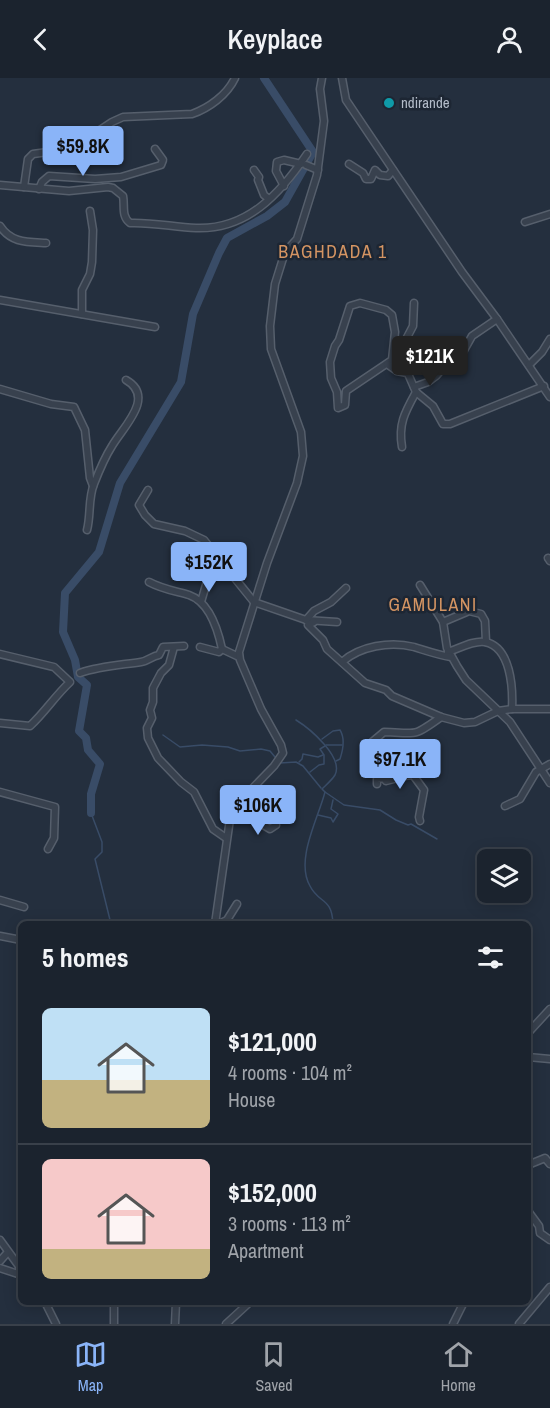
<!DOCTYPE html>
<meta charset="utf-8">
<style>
:root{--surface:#1b232e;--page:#282f3a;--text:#f1f3f6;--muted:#a0a4aa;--line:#39404a;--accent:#8ab4f8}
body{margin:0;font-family:"Archivo Narrow",sans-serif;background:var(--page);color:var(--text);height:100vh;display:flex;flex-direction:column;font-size:22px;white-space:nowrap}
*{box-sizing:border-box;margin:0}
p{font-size:20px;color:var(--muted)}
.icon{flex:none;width:33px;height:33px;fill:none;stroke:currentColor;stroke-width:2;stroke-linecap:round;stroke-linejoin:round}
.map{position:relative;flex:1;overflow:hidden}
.side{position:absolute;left:18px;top:843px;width:513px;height:384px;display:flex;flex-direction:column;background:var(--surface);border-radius:9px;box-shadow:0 3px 15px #0003,0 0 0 2px var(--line)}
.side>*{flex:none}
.buttons{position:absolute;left:477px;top:771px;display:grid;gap:12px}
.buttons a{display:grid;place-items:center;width:54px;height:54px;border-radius:9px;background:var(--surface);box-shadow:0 3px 15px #0003,0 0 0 2px var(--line);font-size:30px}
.price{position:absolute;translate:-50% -51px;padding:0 14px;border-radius:6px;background:var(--accent);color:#111;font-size:20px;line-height:39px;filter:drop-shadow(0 2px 3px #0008)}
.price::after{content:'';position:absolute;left:50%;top:36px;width:18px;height:14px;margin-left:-9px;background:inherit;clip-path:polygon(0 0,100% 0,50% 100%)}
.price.active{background:#222;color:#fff}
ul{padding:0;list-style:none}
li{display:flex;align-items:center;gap:18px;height:150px;padding:0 24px}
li+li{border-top:2px solid var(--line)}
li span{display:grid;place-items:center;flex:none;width:168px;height:120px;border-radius:9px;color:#555}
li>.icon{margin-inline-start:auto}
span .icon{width:72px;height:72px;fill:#fffc;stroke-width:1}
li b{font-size:26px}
h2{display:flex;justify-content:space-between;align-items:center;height:72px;padding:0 24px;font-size:26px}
header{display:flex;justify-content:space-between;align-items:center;height:78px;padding:0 24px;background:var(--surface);font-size:27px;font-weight:600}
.menu{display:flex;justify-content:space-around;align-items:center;height:84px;border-top:2px solid var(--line);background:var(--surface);font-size:16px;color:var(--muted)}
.menu a{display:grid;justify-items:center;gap:3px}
.menu .active{color:var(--accent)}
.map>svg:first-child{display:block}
</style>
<header><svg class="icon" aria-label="back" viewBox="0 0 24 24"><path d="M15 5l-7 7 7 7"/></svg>Keyplace<svg class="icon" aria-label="person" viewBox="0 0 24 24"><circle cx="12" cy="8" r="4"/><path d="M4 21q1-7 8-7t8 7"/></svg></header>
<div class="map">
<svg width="550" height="1246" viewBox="0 0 550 1246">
<rect width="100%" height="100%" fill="#242f3e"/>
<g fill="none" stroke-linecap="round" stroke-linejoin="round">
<!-- stream -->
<g stroke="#394c67" stroke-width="1.5">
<path d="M296,642C309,650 344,679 335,697C332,702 326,707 322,711L325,714C318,741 295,782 310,808C319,826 332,819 333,846"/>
<path d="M163,657L180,669L202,667L228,669L240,673L261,671L270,673L275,679"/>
<path d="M322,661L333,653L340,652C345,660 343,672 340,681L336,683"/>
<path d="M326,667H342"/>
<path d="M299,684L302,681L303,676L318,679L323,677"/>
<path d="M280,685L296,684L303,688L321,710"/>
<path d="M310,694L319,687L324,686V677L320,671L325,668"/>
<path d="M325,714L344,727L380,732L396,742L408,747L411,746L437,761"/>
<path d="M91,735L102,764V774L95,781L111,846"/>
<path d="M318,737L331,740L333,744L338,736L331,731L333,722"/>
</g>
<!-- river -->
<path stroke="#394c67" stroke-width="8" d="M91,735V716L100,686L88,672L86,660L79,653L87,607L78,599L75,582L63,554L65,515L99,474L120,405L181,304L193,236L219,175L227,160L267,138L285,124L313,74L264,0"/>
<defs>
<g id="minor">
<path d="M342,0L346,22L462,194L497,241L550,319"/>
<path d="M349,86L363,95L366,101H371L375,92L380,97L388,98L393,92"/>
<path d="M306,87L318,92"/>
<path d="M254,92L259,99L258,102L264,117L269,121"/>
<path d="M0,107L69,113L108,109L113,110L123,118C125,128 121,138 130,145C151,144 174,149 196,150C247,152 280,116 307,76"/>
<path d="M284,108L276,93L277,84L284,82L301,86"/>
<path d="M24,109L28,81L33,76L62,72L79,66L112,44L123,39L192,36C209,30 227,17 235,0"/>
<path d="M39,111L42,104L49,98L95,101L121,99L161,87L163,82L155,71"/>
<path d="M525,144L550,136"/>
<path d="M0,148C11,165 27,164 46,165"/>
<path d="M0,222L155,249"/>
<path d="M414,225L413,248L403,267L402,282L416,314L433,328L443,346H450L544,308"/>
<path d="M82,236V212L90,196L92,184L93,152L90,133"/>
<path d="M392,282L395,254L392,237L386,232L360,225L350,228L339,262L335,268L330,284L331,300L337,314L338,330L345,327L346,313L392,282H402"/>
<path d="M387,286L397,293L407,295"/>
<path d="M529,287L542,274L550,261"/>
<path d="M414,309L428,304L436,298L448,284L463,274L472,258L497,241"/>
<path d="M0,311L51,326L74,329L85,352L90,400L93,408"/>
<path d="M402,369C398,346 405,334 416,314"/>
<path d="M148,412L139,427L145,437L154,446L185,453L204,462L254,524L306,542L337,544"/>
<path d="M87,452C91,437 88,420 94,406C99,393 105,379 112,368C123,349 156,319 126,302"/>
<path d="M548,480L550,483"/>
<path d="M149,504C162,511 175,513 189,517C209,524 218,552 222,571"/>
<path d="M420,507L443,544L447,570L457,588L466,602L510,644L550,705"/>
<path d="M201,524L208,500L211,471"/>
<path d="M306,542L314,533L331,524L346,510"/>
<path d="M314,544L308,547L323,562L327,571L365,605L386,612L392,618L441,639L464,645L475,644L498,633L512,631H550"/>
<path d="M443,544L469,533L481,536L485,543L486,564"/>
<path d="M174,569L169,587L161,595L153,610V624L150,632L152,640L147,650L148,660L158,680L181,704L194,714L213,751L226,760"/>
<path d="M200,569L219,574L222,571"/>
<path d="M222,571L239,579"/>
<path d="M448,574C460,570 474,562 485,564C511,569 513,610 512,631"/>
<path d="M0,576L54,589L70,604C55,618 45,634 30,648L0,645"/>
<path d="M342,584C360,568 390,563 414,569C427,573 438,577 451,579"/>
<path d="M80,595C100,588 121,587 141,584C148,583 152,578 159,577L163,569L184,568"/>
<path d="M372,664L384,654C417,655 412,660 441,639"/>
<path d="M398,668L412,670L417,674L413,697L424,712L419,739L420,743"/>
<path d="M377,706V701L384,700L386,703L394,701L395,699L413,697"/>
<path d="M0,714L55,729L54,760L48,771"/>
<path d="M505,728L520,721L536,694L550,686"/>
<path d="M236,731L270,751L276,747"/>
<path d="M0,822L24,829"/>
<path d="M215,846L230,741L247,716L274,688L283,675L281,667L261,631L240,582L239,574L267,485L297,405L303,378L301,354L271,271L270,248L275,206L285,174L297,161L317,97L324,43L320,11L322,0"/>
<path d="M219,846L227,842L237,826"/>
<path d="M0,858L21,862"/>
<path d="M528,955L550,931"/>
<path d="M528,979L550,981"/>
<path d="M528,1087L545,1080L550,1086"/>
<path d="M528,1133L539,1148L540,1155L550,1162"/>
<path d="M0,1162L21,1191"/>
<path d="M0,1183L8,1174"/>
<path d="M0,1190L21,1197"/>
<path d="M45,1224L56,1246"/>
<path d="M114,1224V1246"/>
<path d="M175,1246L176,1224"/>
<path d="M226,1246L250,1224"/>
<path d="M453,1246L464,1224"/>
<path d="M519,1246L550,1209"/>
</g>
</defs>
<!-- minor casing -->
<use href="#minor" stroke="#565f6c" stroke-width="9"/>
<!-- minor -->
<use href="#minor" stroke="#38414e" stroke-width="6"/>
</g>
<!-- markers -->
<circle fill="#0f9aa8" stroke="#1d2633" stroke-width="2" cx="389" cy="25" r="6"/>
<g text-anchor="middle" stroke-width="5" stroke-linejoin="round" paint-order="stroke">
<!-- poi labels -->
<g font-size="15" fill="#b4bcc9" stroke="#1d2633" text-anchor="start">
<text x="401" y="30">ndirande</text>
</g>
<!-- quarter labels -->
<g font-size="18" letter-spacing="1.5" fill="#d59563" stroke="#1d2633">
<text x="333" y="180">BAGHDADA 1</text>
<text x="433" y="533">GAMULANI</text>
</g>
</g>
</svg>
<div class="buttons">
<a><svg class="icon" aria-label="layers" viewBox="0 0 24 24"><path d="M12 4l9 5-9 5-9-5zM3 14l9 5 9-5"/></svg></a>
</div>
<b class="price" style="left:83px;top:99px">$59.8K</b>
<b class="price active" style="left:430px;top:309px">$121K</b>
<b class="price" style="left:209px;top:515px">$152K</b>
<b class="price" style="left:400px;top:712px">$97.1K</b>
<b class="price" style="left:258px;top:758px">$106K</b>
<section class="side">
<h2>5 homes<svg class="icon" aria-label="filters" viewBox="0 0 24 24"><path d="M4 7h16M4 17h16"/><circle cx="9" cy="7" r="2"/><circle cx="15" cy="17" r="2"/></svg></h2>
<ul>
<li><span style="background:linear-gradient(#bfe0f5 60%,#c2b280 0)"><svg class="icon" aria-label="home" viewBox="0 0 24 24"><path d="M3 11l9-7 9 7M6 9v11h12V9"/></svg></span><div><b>$121,000</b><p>4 rooms · 104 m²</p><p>House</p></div></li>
<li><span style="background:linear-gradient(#f6c9c9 75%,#c2b280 0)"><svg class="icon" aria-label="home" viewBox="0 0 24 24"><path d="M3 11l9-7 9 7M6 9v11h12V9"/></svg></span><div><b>$152,000</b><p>3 rooms · 113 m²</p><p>Apartment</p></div></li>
</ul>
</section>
</div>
<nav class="menu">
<a class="active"><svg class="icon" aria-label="map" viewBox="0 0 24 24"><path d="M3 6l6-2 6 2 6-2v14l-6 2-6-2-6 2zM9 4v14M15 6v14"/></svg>Map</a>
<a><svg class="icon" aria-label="saved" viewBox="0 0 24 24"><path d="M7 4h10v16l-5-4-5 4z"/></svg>Saved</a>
<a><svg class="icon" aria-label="home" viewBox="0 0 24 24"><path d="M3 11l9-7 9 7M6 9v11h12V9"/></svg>Home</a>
</nav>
